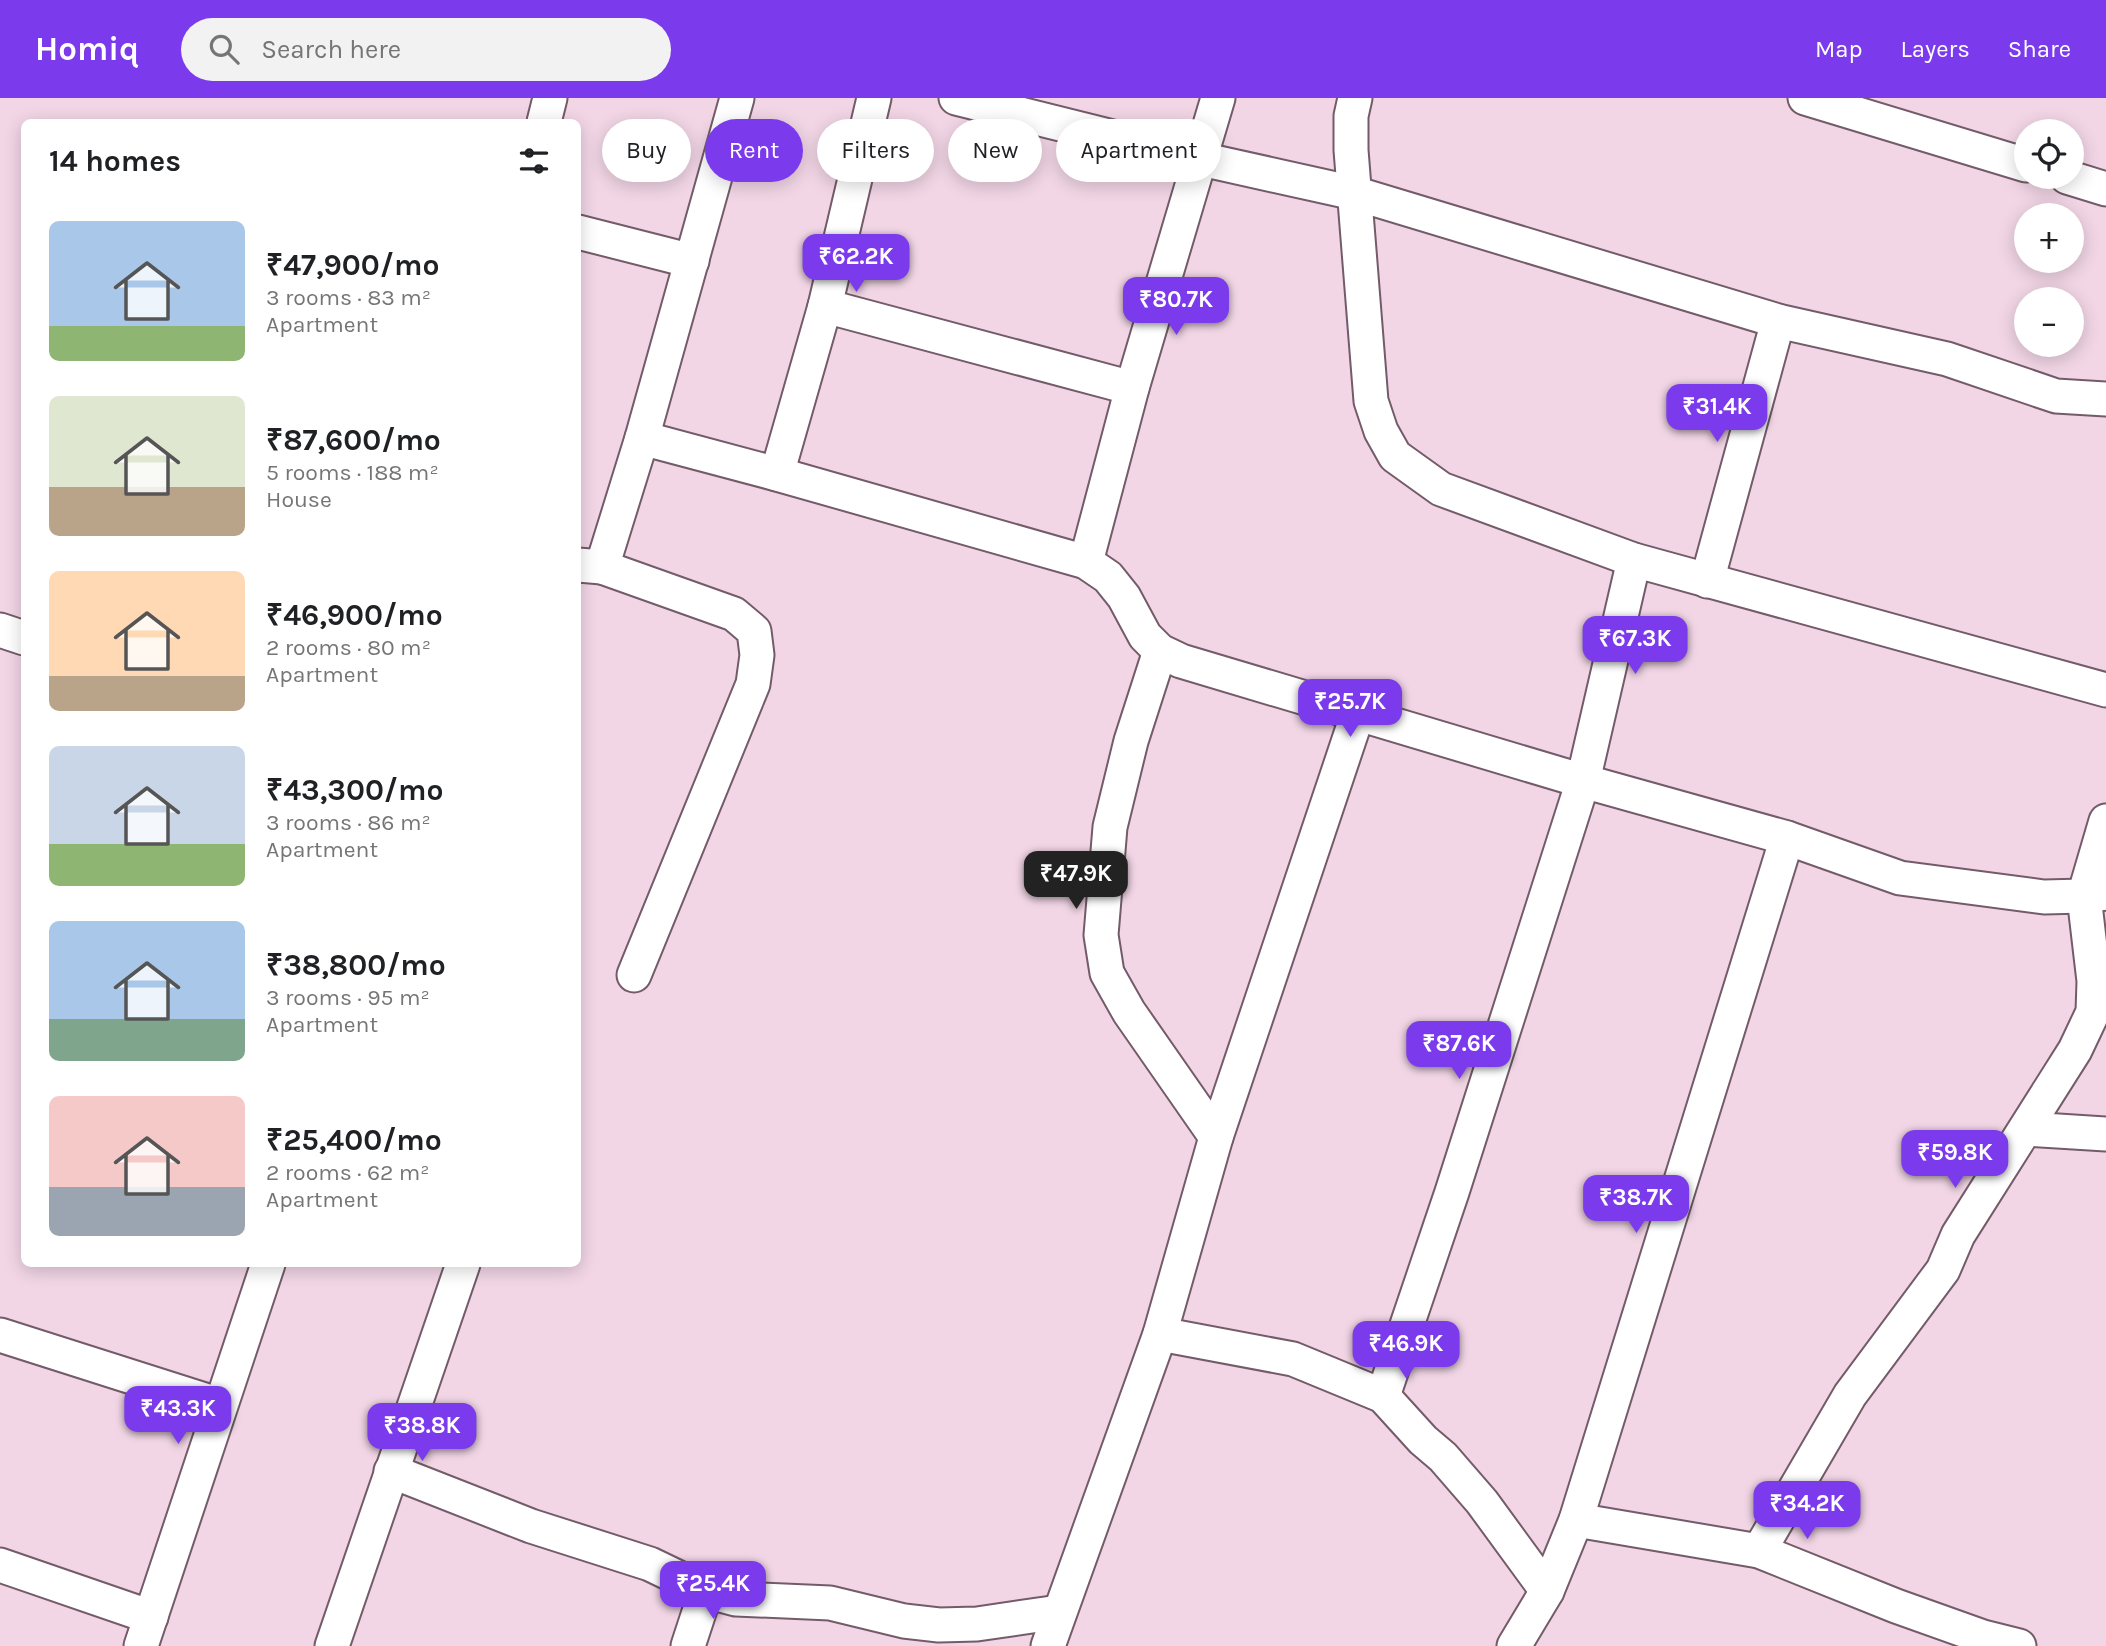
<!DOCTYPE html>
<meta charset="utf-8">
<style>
:root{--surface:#fff;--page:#f2f2f2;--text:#202124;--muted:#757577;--accent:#7c3aed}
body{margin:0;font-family:Karla,sans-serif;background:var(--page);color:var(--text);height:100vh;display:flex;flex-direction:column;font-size:26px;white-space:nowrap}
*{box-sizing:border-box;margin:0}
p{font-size:23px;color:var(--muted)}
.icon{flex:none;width:38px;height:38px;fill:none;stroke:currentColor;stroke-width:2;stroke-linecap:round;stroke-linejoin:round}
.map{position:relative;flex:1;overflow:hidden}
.side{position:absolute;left:21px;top:21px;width:560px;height:1148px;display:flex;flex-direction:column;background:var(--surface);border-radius:10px;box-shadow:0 4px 18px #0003}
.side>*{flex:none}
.banner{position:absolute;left:602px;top:21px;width:665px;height:63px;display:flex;gap:14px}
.tools{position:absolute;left:2014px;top:21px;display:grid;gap:14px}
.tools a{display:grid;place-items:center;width:70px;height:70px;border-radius:50%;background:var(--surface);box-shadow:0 4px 18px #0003;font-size:35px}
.price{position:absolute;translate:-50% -60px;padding:0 16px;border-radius:14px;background:var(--accent);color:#fff;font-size:23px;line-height:46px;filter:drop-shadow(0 2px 4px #0008)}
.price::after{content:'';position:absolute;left:50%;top:42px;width:21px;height:16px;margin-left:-10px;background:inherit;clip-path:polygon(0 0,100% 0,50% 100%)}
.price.on{background:#222;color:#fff}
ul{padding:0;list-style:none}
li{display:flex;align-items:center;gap:21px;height:175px;padding:0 28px}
li span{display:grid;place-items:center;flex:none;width:196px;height:140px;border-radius:10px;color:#555}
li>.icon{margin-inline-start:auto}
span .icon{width:84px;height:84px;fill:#fffc;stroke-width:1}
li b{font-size:30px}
h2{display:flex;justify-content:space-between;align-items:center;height:84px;padding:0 28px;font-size:30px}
.tag{padding:0 24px;border-radius:32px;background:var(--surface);box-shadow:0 4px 18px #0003;font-size:24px;line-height:63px}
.tag.on{background:var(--accent);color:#fff}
header{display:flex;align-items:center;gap:42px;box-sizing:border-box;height:98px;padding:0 35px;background:var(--accent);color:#fff}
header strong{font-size:33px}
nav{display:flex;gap:38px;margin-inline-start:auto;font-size:24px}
.search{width:490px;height:63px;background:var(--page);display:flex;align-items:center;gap:18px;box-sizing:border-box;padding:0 24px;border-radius:38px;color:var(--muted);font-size:26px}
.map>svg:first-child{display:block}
</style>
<header>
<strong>Homiq</strong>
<div class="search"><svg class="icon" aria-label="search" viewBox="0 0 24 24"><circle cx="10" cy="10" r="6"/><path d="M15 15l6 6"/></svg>Search here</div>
<nav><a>Map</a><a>Layers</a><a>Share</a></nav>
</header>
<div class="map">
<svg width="2106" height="1548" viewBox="0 0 2106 1548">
<rect width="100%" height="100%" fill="#f2d6e6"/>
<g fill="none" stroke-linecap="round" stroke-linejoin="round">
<defs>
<g id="minor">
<path d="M956,0L1201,61L1354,95L1778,223L1947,261L2056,298L2106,301"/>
<path d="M1355,0L1351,18V52L1371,303L1381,333L1395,358L1441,391L1634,462L2106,592"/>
<path d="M1805,0L2026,67"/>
<path d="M544,24L550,0"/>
<path d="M2067,79L2106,91"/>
<path d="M578,134L692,163"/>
<path d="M825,208L1132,290"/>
<path d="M642,340L777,376L1086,464L1108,479L1124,499L1145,538L1160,553L1181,563L1583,683L1787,740L1900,780L2044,799L2084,798L2106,795"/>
<path d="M777,376L825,208L874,0"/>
<path d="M1086,464L1132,290L1218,0"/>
<path d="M578,467L602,469L642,340L737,0"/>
<path d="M602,469L734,516L754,533L757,557L753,586L634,877"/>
<path d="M1707,483L1778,223"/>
<path d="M0,532L24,540"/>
<path d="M1160,553L1131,643L1110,729L1101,837L1107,875L1129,914L1216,1039"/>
<path d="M2026,1031L2106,1036"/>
<path d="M1160,1236L1293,1261L1383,1298L1423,1342L1443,1359L1482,1404L1547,1493"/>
<path d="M0,1237L220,1307"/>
<path d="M1383,1298L1452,1094L1583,683L1634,462"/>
<path d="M391,1373L531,1428L650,1466L706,1493L736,1501L830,1505L904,1523L939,1527L977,1526L1059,1514"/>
<path d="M1576,1422L1759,1453L1896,1508L1983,1539L2019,1548"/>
<path d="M1759,1453L1850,1297L1943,1172L1958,1137L2075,952L2093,914L2094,883L2084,798L2106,723"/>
<path d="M0,1467L151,1519"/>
<path d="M141,1548L268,1166"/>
<path d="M332,1548L463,1166"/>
<path d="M688,1548L706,1493"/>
<path d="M1048,1548L1160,1236L1216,1039L1358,615"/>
<path d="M1514,1548L1547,1493L1576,1422L1787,740"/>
</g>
</defs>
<!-- minor casing -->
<use href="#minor" stroke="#735b69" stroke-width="37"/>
<!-- minor -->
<use href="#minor" stroke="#fff" stroke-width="33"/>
</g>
</svg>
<div class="tools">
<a><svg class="icon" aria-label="locate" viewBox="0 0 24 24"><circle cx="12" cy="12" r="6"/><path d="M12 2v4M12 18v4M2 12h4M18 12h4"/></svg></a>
<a>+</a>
<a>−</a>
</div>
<b class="price" style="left:856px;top:196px">₹62.2K</b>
<b class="price" style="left:1176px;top:239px">₹80.7K</b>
<b class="price" style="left:1717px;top:346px">₹31.4K</b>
<b class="price" style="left:1635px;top:578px">₹67.3K</b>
<b class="price" style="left:1350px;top:641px">₹25.7K</b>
<b class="price on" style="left:1076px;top:813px">₹47.9K</b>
<b class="price" style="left:1459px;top:983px">₹87.6K</b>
<b class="price" style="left:1955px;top:1092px">₹59.8K</b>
<b class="price" style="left:1636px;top:1137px">₹38.7K</b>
<b class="price" style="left:1406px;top:1283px">₹46.9K</b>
<b class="price" style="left:178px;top:1348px">₹43.3K</b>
<b class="price" style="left:422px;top:1365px">₹38.8K</b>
<b class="price" style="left:1807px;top:1443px">₹34.2K</b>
<b class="price" style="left:713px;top:1523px">₹25.4K</b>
<div class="banner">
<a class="tag">Buy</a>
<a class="tag on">Rent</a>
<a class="tag">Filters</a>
<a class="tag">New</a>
<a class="tag">Apartment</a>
</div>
<section class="side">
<h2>14 homes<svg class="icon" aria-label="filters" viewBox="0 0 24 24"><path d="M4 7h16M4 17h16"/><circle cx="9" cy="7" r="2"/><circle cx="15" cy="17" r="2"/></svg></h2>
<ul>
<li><span style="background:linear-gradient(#a9c7e8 75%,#8fb573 0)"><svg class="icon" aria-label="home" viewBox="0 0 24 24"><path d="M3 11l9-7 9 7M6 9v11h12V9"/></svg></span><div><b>₹47,900/mo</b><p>3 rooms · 83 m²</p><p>Apartment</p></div></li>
<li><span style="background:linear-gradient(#dfe7d0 65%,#b9a48a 0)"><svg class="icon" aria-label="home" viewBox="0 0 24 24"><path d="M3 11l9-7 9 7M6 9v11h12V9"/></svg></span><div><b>₹87,600/mo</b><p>5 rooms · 188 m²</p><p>House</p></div></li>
<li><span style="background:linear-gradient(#ffd9b3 75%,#b9a48a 0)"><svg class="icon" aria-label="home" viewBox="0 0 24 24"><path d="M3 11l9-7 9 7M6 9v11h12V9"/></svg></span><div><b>₹46,900/mo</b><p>2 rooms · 80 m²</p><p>Apartment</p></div></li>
<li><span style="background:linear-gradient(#c9d6e8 70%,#8fb573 0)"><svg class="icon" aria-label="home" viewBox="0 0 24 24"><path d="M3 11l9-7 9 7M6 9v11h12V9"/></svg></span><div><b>₹43,300/mo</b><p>3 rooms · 86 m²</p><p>Apartment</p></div></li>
<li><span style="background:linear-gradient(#a9c7e8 70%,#7fa58c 0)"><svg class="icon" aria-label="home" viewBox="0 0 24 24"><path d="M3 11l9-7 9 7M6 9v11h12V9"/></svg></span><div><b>₹38,800/mo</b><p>3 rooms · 95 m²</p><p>Apartment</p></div></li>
<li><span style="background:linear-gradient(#f6c9c9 65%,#9aa5b1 0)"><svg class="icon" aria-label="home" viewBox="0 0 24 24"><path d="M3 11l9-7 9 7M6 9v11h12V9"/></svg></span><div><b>₹25,400/mo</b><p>2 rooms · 62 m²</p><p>Apartment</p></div></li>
</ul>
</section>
</div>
